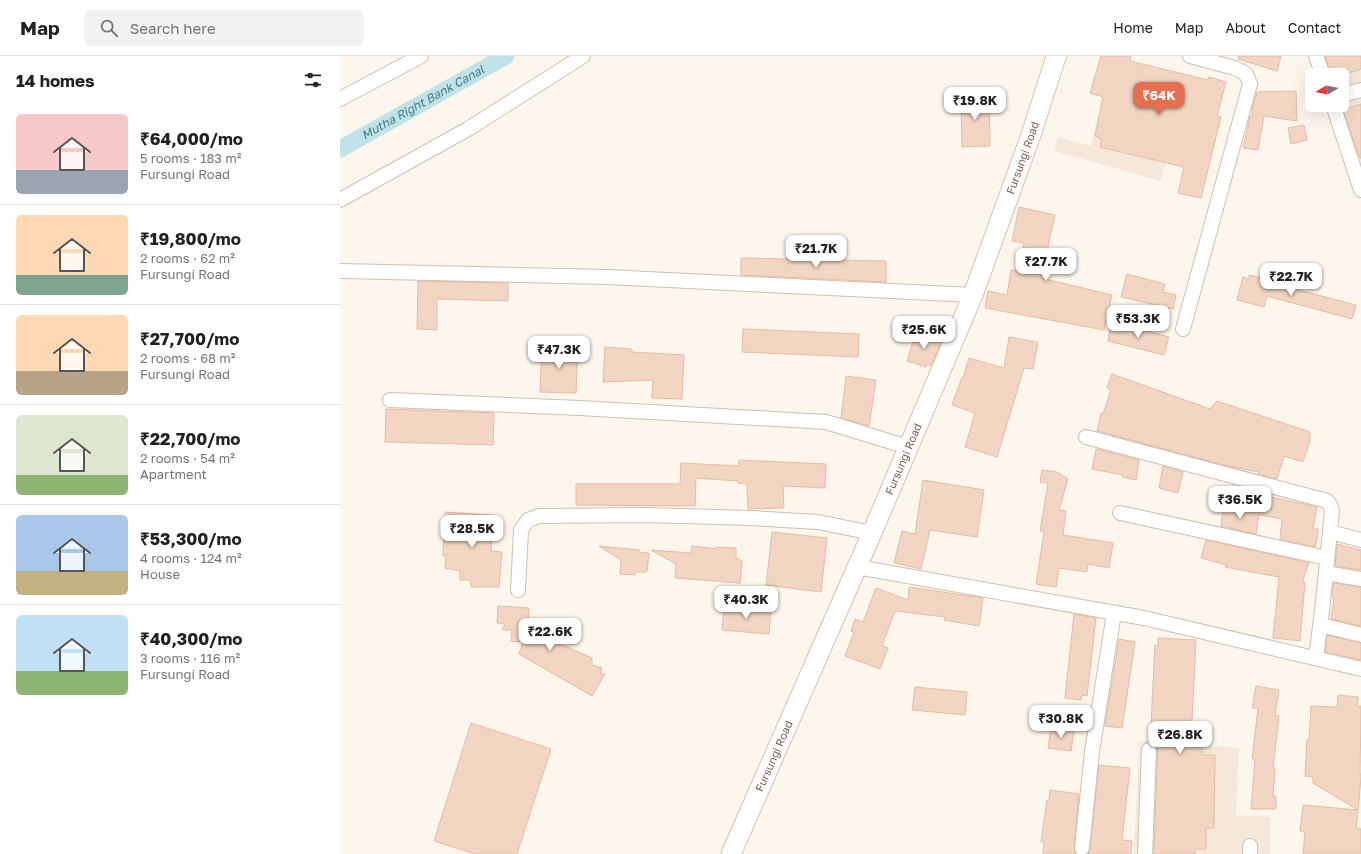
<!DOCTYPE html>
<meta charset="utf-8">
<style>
:root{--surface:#fff;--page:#f2f2f2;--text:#202124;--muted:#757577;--line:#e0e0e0;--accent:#e76f51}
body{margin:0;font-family:"Golos Text",sans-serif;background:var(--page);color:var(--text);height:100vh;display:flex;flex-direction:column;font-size:15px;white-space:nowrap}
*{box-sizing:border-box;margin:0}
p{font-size:13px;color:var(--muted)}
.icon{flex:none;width:22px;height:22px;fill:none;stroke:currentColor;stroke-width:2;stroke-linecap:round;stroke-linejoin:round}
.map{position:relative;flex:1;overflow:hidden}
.side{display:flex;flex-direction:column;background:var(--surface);width:340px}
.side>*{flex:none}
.needle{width:26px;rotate:260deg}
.fabs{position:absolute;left:965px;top:12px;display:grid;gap:8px}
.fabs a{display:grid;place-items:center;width:44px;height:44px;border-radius:6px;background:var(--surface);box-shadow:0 4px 16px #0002;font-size:20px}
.price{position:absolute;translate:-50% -34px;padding:0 9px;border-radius:8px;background:#fff;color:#222;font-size:13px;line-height:26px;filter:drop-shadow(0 1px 2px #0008)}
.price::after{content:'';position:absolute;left:50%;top:24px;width:12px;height:9px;margin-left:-6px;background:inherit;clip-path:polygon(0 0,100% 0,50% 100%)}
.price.current{background:var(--accent);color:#fff}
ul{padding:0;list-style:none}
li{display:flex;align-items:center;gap:12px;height:100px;padding:0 16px}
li+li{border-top:1px solid var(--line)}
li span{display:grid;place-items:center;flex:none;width:112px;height:80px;border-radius:6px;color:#555}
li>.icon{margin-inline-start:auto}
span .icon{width:48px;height:48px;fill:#fffc;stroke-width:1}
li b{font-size:17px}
h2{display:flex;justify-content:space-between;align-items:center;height:48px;padding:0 16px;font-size:17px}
header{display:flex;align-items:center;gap:24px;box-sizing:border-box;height:56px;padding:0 20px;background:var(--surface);border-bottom:1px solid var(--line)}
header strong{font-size:19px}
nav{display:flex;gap:22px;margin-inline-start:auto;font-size:14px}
.search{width:280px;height:36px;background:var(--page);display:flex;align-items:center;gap:10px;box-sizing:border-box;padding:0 14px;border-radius:6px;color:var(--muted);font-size:15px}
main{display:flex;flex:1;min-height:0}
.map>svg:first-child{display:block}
</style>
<header>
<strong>Map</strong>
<div class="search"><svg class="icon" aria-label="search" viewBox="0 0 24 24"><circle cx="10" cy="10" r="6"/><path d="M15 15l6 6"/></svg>Search here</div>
<nav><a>Home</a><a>Map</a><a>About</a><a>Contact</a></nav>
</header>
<main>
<section class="side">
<h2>14 homes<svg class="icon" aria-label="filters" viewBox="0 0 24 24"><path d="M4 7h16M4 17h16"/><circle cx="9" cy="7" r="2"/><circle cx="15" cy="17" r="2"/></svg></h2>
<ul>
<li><span style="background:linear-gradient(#f6c9c9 70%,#9aa5b1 0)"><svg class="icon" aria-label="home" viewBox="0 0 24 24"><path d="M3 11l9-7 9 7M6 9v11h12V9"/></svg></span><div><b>₹64,000/mo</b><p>5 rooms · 183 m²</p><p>Fursungi Road</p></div></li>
<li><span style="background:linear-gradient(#ffd9b3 75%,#7fa58c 0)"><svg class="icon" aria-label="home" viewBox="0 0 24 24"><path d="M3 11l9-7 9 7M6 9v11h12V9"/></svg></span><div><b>₹19,800/mo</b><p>2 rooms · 62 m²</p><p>Fursungi Road</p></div></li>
<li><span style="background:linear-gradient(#ffd9b3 70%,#b9a48a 0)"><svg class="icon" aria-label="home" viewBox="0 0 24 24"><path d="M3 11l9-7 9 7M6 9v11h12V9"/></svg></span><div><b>₹27,700/mo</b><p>2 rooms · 68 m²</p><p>Fursungi Road</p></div></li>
<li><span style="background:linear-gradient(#dfe7d0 75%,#8fb573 0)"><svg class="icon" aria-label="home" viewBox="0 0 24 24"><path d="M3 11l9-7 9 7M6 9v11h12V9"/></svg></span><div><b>₹22,700/mo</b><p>2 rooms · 54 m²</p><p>Apartment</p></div></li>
<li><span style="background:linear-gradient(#a9c7e8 70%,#c2b280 0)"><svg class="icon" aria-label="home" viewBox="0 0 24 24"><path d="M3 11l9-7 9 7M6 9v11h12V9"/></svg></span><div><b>₹53,300/mo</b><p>4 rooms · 124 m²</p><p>House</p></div></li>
<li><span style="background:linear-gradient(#bfe0f5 70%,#8fb573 0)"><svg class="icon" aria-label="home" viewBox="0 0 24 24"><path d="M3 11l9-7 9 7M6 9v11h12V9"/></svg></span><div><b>₹40,300/mo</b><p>3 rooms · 116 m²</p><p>Fursungi Road</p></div></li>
</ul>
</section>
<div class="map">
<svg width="1021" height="798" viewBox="0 0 1021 798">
<rect width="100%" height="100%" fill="#fdf6ec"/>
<!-- residential -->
<g fill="#f5e8da">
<path d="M982,0H1021V143L996,49H1002V19H988Z"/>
<path d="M762,43L837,62L821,125L714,95L718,81L751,90Z"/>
<path d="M799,685L899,692L896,759L930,761V798H794Z"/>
</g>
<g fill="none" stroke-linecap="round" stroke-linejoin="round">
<!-- canal -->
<path stroke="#bfe3e8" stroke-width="17" id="s1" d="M0,93L166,0"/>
</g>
<!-- building -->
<g fill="#f3d5c3" stroke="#e6bba3">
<path d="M761,0H791L790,5L868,24L869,21L886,26L877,60L881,61L861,142L838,137L844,111L760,91L762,83L755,80L763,41L750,37Z"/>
<path d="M899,0H941L937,15L898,3Z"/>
<path d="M985,0H1021V13L1004,19H991Z"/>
<path d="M956,35L957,65L924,60L918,94L903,92L910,60L912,61V53L917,36Z"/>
<path d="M621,40H649L650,90L622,91Z"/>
<path d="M1021,48V102H1020L1003,54Z"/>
<path d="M964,69L967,84L951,88L948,72Z"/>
<path d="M679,151L715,159L701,222L772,239L764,274L645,252L648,235L667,239L671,214L678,215L684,187L672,185Z"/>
<path d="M401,202L546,205V226L401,219Z"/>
<path d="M787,218L825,228L823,236L836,239L833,253L781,241Z"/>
<path d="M909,219L924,223V225L1016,249L1012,263L927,240L924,251L897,244L903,221L909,223Z"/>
<path d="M78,225L168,227V245L97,243V274L77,273Z"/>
<path d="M771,266L829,281L824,299L768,285Z"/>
<path d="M403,273L519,278L518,301L402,296Z"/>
<path d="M576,276L602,284L591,310L587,308L586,311L567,305Z"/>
<path d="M669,281L698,286L693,313L684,312L657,401L625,391L635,357L612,349L622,321L623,322L629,302L664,312Z"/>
<path d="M202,290L238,291L236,337L200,336Z"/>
<path d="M265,291L292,293V296L344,299L342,343L312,342L313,324L263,326Z"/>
<path d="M772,318L870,353L877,345L970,376V386L963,406L944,400L937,423L918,418L919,416L892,411L757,375L761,357L763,358L771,334L767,332Z"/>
<path d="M506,320L536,324L529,370L501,362Z"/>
<path d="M46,353L154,357L153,389L45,386Z"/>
<path d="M756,393L799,404L796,424L782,421L783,419L752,413Z"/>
<path d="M399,404L486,408L485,432L443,430L444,452L408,453L407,428L398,427V425L356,422L355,450L236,449V428H340L341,407L399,410Z"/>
<path d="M823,410L843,416L838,437L819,432Z"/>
<path d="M702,414L717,416L728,423L719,454L726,455L723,479L773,487L769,512L748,508L747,516L719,512L716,531L696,528L704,476L700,475L708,427L700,426Z"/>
<path d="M583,424L644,434L637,481L590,474L581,513L554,507L562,475L575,478Z"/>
<path d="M923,437L932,439L931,441L977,451L973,473H978L977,484L975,491L940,483L942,463L919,459Z"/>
<path d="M883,452L919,457L916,478L881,470Z"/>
<path d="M105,456L153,459L151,495L162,496L159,531H131L130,524H120V515L105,512L106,500H103Z"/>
<path d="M432,476L487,482L481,536L426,529Z"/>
<path d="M866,484L969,507L963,524L965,527L960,585L933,582L939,521L885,511L886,509L861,502Z"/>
<path d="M997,488L1021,494V514L995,510Z"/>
<path d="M259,490L299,494V496L309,497L307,516H295V519L280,518L281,504Z"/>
<path d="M352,490L377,493V491L396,492V502L402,505L400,527L335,522L336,508L311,494L351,497Z"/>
<path d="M993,527L1021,531V570L991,563L994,542L992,541Z"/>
<path d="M569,531L643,542L639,570L604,564L605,561L555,555L542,590L548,592L540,613L505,600L514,576L511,575L515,563L523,566L536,532L568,544Z"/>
<path d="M158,550L189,552L188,574L252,602V609L262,612L260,618H265L252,640L179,598L183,586L171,585L172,574H162L165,568L157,567Z"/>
<path d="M384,550L431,554L429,578L382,574Z"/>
<path d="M734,558L756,562L747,640L742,639L741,644L725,642Z"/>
<path d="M987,579L1021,587V604L985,596Z"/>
<path d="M818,582L856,584L851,683L862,684V699H875L874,772H866V793H856L855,798H814L818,679H813V669H811L815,589L818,590Z"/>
<path d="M779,583L795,586L782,672L765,670Z"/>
<path d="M916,630L939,634L935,659L939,660L933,712H935L933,740H936V753H911L915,703H912L918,652H912Z"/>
<path d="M575,631L627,636L625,659L572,654Z"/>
<path d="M998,639L1018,641L1017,650H1021L1020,718H1021V722L1018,754L973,727V721L965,720L967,684H969L971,650L997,651Z"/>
<path d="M131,667L211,693L177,798H135L94,785Z"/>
<path d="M711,671L734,675L731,695L708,692Z"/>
<path d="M759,709L790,712L782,784L792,785L791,798H748L750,793Z"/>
<path d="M710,734L739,738L734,791L736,798H703L704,786H701L707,744H709Z"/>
<path d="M963,749L1018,754L1016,772L1021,773V798H963L965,776L960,775Z"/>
</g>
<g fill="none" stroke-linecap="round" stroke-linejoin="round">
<defs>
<g id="street">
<path d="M976,0L983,19"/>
<path d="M1002,39L1021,34"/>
<path d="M0,43L81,0"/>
<path d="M993,49L1021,134"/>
<path d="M0,144L128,73L243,0"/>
<path d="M0,215L267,221L633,239"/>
<path d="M843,273L910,28L906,18L895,12L850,0"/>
<path d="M50,344L240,352L486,366L568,391"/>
<path d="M746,381L987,445L990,449L992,455L982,555L976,602"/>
<path d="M780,457L987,502"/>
<path d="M990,476L1021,484"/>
<path d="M517,511L804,562L1021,613"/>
<path d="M986,517L1021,523"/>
<path d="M178,534L181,474L188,464L199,460L306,459L411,462L478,466L532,477"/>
<path d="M981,569L1021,579"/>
<path d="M742,792L752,696L774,557"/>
<path d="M805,798L809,694"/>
<path d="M910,798V790"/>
</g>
<g id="secondary">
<path id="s2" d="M391,798L532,477L633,239L691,79L715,4L717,0"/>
</g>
</defs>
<!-- street casing -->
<use href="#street" stroke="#d1beb0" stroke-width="16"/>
<!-- secondary casing -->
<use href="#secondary" stroke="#d6c0b0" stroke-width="21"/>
<!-- street -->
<use href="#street" stroke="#fff" stroke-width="14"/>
<!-- secondary -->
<use href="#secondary" stroke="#fff" stroke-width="19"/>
</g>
<g text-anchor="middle" stroke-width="3.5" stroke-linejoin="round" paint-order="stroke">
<!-- street labels -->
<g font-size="11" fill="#7a5c4d" stroke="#fffaf3">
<text dy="4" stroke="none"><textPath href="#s2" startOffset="755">Fursungi Road</textPath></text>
<text dy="4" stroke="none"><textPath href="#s2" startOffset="431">Fursungi Road</textPath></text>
<text dy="4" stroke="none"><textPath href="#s2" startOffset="107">Fursungi Road</textPath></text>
</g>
<!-- water labels -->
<g font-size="12" font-style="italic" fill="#437c86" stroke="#fffaf3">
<text dy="4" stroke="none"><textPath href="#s1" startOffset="95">Mutha Right Bank Canal</textPath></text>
</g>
</g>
</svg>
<div class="fabs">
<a><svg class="needle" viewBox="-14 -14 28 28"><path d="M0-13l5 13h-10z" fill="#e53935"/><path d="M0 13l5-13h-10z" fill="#757577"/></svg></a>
</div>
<b class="price current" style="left:819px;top:60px">₹64K</b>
<b class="price" style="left:635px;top:65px">₹19.8K</b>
<b class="price" style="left:476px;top:213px">₹21.7K</b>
<b class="price" style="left:706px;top:226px">₹27.7K</b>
<b class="price" style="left:951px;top:241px">₹22.7K</b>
<b class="price" style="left:798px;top:283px">₹53.3K</b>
<b class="price" style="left:584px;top:294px">₹25.6K</b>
<b class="price" style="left:219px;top:314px">₹47.3K</b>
<b class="price" style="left:900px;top:464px">₹36.5K</b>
<b class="price" style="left:132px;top:493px">₹28.5K</b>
<b class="price" style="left:406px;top:564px">₹40.3K</b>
<b class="price" style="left:210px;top:596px">₹22.6K</b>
<b class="price" style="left:721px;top:683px">₹30.8K</b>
<b class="price" style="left:840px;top:699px">₹26.8K</b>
</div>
</main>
